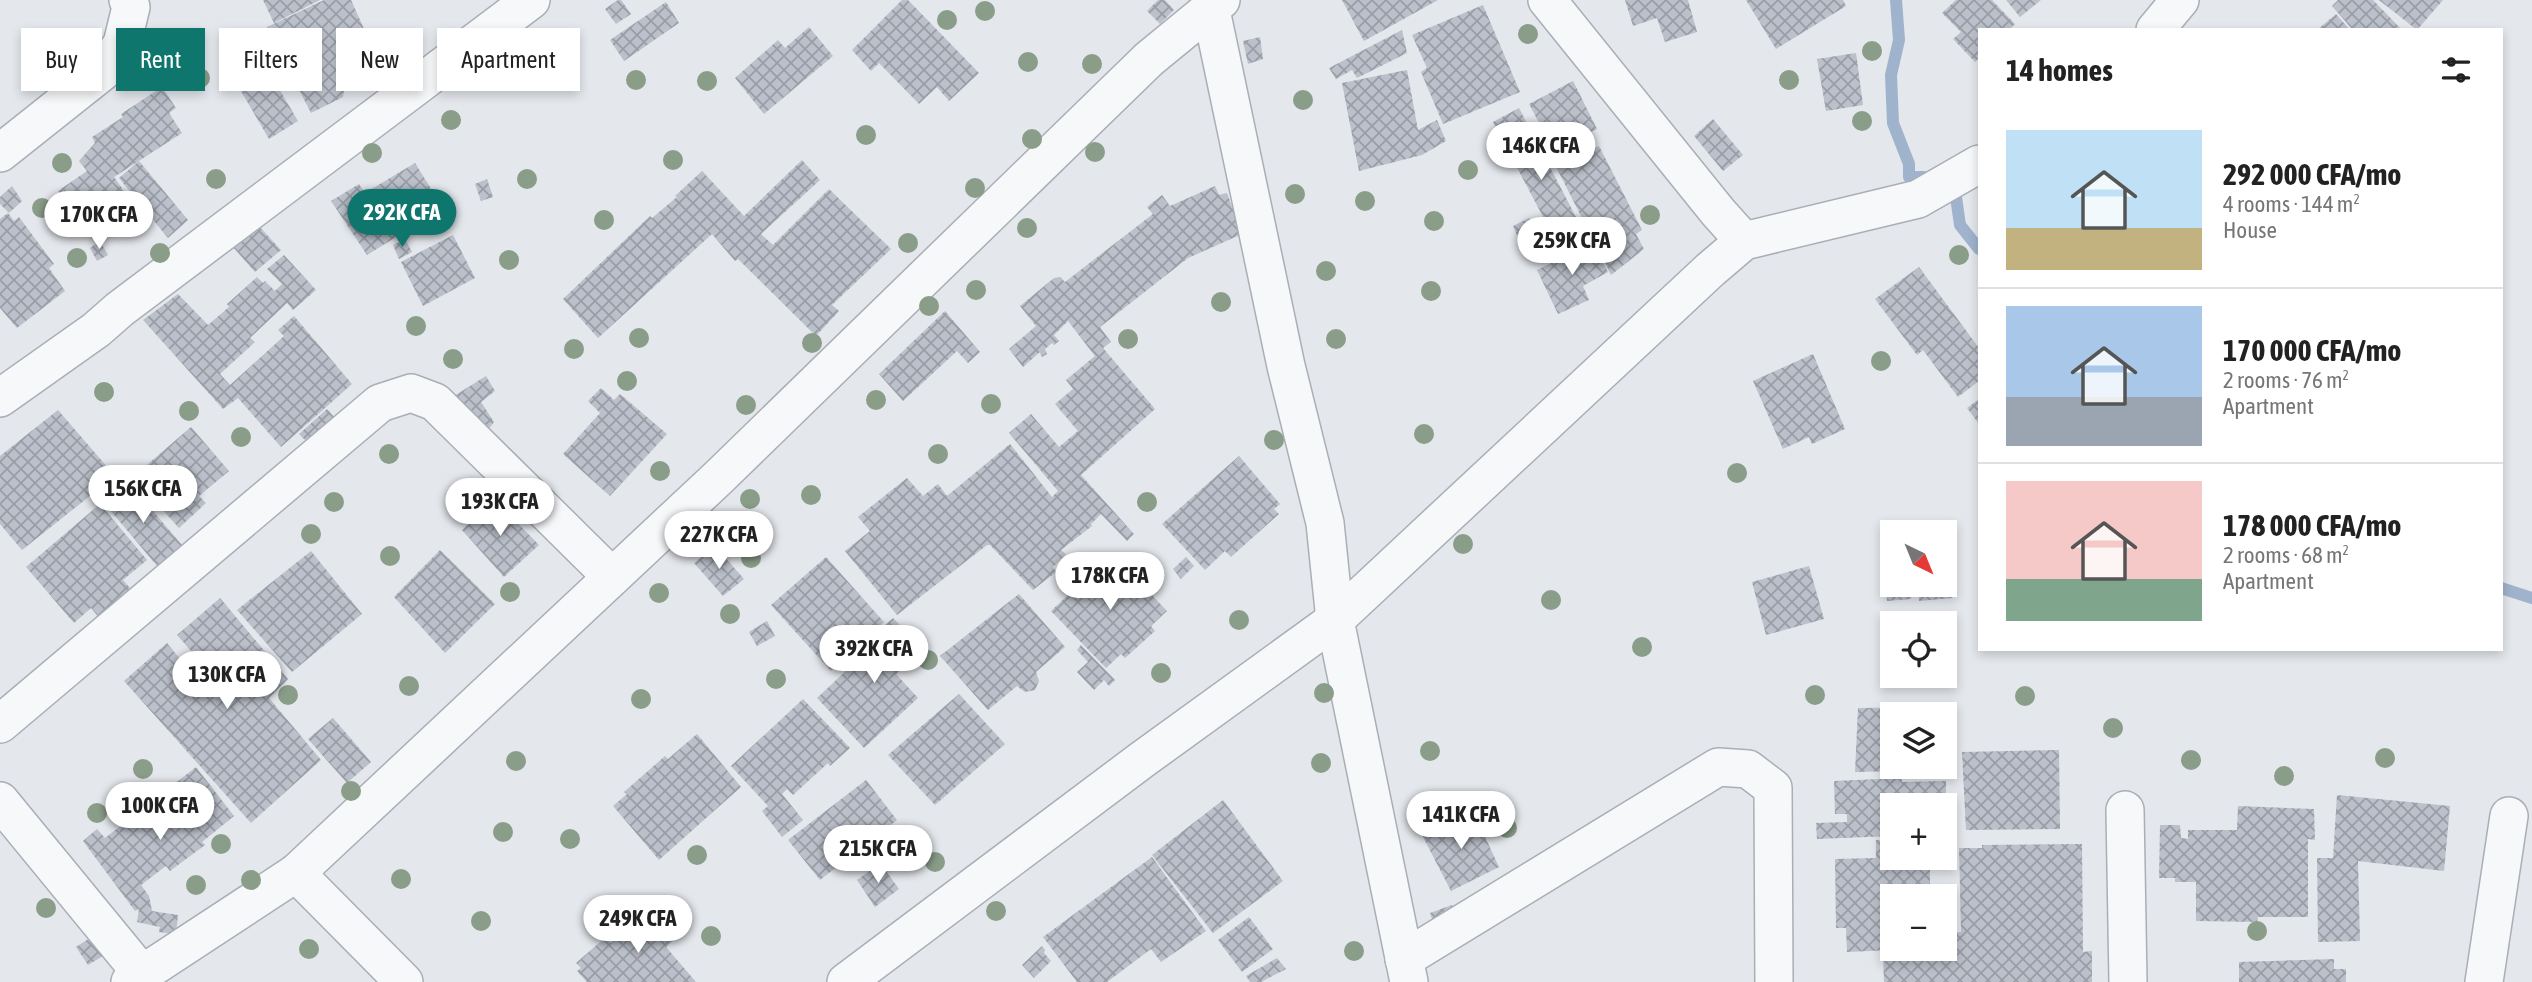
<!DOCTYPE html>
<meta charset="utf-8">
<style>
:root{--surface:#fff;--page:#f6f6f6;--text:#222;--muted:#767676;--line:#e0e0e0;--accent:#0f766e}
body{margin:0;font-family:"Asap Condensed",sans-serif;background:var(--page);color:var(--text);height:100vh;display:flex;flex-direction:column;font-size:26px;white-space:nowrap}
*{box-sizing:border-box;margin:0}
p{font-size:23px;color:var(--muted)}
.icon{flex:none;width:38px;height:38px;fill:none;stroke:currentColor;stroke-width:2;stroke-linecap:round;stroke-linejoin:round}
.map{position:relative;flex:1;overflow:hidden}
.details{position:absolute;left:1978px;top:28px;width:525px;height:623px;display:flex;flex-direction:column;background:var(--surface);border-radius:0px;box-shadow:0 4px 10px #0003}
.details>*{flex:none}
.guide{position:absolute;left:21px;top:28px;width:665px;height:63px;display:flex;gap:14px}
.needle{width:46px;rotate:137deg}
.buttons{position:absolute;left:1880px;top:520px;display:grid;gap:14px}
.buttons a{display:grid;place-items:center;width:77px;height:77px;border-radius:0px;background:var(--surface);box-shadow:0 4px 10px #0003;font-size:35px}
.price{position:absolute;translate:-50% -60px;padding:0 16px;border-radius:24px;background:#fff;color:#222;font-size:23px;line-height:46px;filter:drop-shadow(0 2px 4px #0008)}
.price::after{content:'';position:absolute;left:50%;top:42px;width:21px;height:16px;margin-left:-10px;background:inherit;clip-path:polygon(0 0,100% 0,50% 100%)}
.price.active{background:var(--accent);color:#fff}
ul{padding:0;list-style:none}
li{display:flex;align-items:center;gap:21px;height:175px;padding:0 28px}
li+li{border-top:2px solid var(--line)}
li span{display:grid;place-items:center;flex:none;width:196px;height:140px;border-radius:0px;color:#555}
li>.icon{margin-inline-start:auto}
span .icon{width:84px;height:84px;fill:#fffc;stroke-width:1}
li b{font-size:30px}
h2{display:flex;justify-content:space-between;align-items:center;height:84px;padding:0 28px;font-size:30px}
.chip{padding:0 24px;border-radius:0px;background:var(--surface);box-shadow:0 4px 10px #0003;font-size:24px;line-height:63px}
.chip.active{background:var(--accent);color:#fff}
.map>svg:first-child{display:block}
</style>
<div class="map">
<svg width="2532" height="982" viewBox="0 0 2532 982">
<defs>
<pattern id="building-cross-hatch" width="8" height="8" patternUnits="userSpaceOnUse" patternTransform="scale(1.75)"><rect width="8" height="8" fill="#bbc0ca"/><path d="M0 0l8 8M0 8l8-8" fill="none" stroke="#989da6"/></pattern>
</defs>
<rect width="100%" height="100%" fill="#e4e7ec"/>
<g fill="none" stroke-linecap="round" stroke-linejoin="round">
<!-- stream -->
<g stroke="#9fb4cc" stroke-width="12">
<path d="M1896,0L1899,40L1891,75L1893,123L1909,164V177H1924L1945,183L1956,197L1960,225L1979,249"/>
<path d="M2501,588L2532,598"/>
</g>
</g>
<!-- building -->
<g fill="url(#building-cross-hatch)">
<path d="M263,0H320L274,23Z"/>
<path d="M324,0H351L374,51L361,59L369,74L345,85L343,97L311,113L267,27Z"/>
<path d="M618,0H621L631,14L616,24L605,9Z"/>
<path d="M902,0H908L979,73L949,101L937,87L919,104L879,63L871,71L852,50Z"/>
<path d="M1158,0H1165L1174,10L1160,24L1147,11Z"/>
<path d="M1342,0H1438L1364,41Z"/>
<path d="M1625,0H1688L1697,32L1665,42L1657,18L1633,26Z"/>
<path d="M1746,0H1843L1846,6L1776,49Z"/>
<path d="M1956,0H1992L2015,24L2009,30H1979V58L1975,62L1953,39L1961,32L1942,13Z"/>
<path d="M2006,0H2041L2020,17Z"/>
<path d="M2338,0H2373L2402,30H2353L2332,6Z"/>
<path d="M2379,0H2443L2417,30Z"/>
<path d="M666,2L679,23L624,61L610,40Z"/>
<path d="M1483,5L1520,92L1443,124L1421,72L1427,68L1412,35Z"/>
<path d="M2336,14L2350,30H2317Z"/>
<path d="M809,27L833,56L764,114L735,78L778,40L785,48Z"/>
<path d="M1402,30L1407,53L1357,78L1352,70L1336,79L1329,68Z"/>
<path d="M1260,37L1263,59L1248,64L1243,41Z"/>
<path d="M1856,53L1863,105L1826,111L1817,59Z"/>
<path d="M259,55L298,121L269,139L231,74Z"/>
<path d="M1407,70L1418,130L1437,120L1446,141L1422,155L1359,171L1342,83Z"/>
<path d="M1573,81L1597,129L1585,135L1593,149L1599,146L1642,230L1636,234L1644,249L1611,275L1548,151L1553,149L1529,104Z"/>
<path d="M162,87L176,108L169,113L182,133L114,177L136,208L92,239L58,191L87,171L79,161L95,143L92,137L123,117L121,114Z"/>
<path d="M1519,108L1588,240L1557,255L1546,236L1550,230L1493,122Z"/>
<path d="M1713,119L1743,155L1723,171L1694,136Z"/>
<path d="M802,160L820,180L761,234L773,245L829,189L891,249L832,305L839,311L816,336L738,259L735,261L712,234L598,338L563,299L650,216L652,218L677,197L675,196L702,171L744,216Z"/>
<path d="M139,161L188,220L168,238L119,178Z"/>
<path d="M415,163L443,208L367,255L331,201L359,184L365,193Z"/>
<path d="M487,179L493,197L481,201L475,184Z"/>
<path d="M12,186L22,201L9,213L0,204V197Z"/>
<path d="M1215,186L1219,195L1227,193L1242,234L1188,258L1100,327L1111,342L1103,348L1155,409L1081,475L1134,534L1127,541L1101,514L1091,524L1092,526L1061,550L1066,554L1053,567L1056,572L1033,590L990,545H987L897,615L845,551L870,531L858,517L907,478L923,496L938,484L947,496L1010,444L1052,497L1058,491L1009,433L1031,414L1059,447L1078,431L1055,404L1073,389L1066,380L1095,356L1068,321L1054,335L1059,341L1054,345L1052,343L1045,349L1047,354L1042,357L1040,352L1023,367L1009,349L1036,326L1020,306L1054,278L1060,277L1065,282L1153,214L1147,207L1162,195L1170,206Z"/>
<path d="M8,213L14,221L19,217L54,264L49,268L65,291L17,328L0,308V219Z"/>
<path d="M1529,218L1539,239L1522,247L1513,226Z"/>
<path d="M257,224L281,250L255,272L232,246Z"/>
<path d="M453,235L475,278L423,306L401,262Z"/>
<path d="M405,239L412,252L399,259L393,245Z"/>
<path d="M100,241L108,255L97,261L90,248Z"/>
<path d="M1592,243L1608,272L1583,286L1589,300L1558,314L1537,270Z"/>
<path d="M284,255L316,290L293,310L287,303L250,338L255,342L220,374L230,385L284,336L278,330L294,316L352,384L281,447L238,398L223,409L143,320L178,294L208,325L229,307L227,304L257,277L263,283L265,281L275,291L282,284L267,269Z"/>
<path d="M1919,267L1979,348V381L1958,397L1923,350L1917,355L1875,299Z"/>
<path d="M945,311L980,352L968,363L957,351L903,401L879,374Z"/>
<path d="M1813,354L1845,429L1812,444L1809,437L1783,449L1753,381Z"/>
<path d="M486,376L495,391L481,402L494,422L480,440L454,396Z"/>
<path d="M601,388L614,400L620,394L667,434L610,496L563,454L600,413L588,401Z"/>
<path d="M1979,399V424L1967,408Z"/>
<path d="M327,409L336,419L308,443L299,434Z"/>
<path d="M58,410L115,476L22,550L0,524V456Z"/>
<path d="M191,427L229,471L199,496L206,503L179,528L133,477Z"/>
<path d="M1239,456L1280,504L1274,509L1279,514L1231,557L1225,551L1205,570L1162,524Z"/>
<path d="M123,476L188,552L163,573L99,497Z"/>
<path d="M495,500L539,545L504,577L462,530Z"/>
<path d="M100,504L147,560L123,580L139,598L106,626L91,608L74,623L26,567Z"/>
<path d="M1892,544V584H1910L1911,599L1887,601L1883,545Z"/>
<path d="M1944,545L1952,598L1919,601L1918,584H1944Z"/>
<path d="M715,546L744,579L723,596L694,563Z"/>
<path d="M440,550L495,604L445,653L394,597Z"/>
<path d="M311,551L362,614L292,672L237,610Z"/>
<path d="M1112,553L1167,611L1151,626L1155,631L1125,658L1121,654L1106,668L1051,611Z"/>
<path d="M826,557L884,622L831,671L771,605Z"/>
<path d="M1186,557L1194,566L1181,579L1173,569Z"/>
<path d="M1809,566L1824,619L1766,635L1752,582Z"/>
<path d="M1019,594L1065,647L1036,672L1039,681L1035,690L1025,692L1017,686L988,710L940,656Z"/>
<path d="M220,598L288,679L269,698L321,760L251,823L124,681L167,643L194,676L205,667L177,635Z"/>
<path d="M893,618L923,649L896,674L918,698L864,748L817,698L867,651L862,646Z"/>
<path d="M767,621L775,636L757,646L749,632Z"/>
<path d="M1081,645L1115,680L1109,686L1104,680L1094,690L1077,672L1088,662L1077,650Z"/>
<path d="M959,694L1005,744L935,805L888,755Z"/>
<path d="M803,699L850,748L830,766L828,763L793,795L787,789L782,794L803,820L782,837L762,811L768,806L731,766Z"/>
<path d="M1948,707L1946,739L1944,738V714H1892V766H1945V770L1855,772L1858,708Z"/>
<path d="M333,718L371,762L347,783L308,739Z"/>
<path d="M697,734L741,787L659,860L613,806L627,794L624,792L665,756L668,759Z"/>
<path d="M2059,750L2060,829L1966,830L1962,752Z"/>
<path d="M196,767L234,816L202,842L205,845L170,871L166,866L141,885L149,896L152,911L178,915L176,934L159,932L160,927L137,922L139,909L135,911L83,841L97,829L105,838Z"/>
<path d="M1902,778V782L1946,781V805H1956V833L1944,835V805H1892V836L1817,839L1816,823L1847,822V814H1835L1834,781Z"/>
<path d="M866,780L897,820L820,880L788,840Z"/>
<path d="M2337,795L2450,806L2444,871L2358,861L2360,941L2318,942L2317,858H2333Z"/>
<path d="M1223,800L1283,881L1213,933L1152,855Z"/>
<path d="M2238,806L2314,809L2315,840L2308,839V917H2258L2257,922L2196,921V882H2175V878H2159L2160,825H2180L2181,838L2188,839V830H2237Z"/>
<path d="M1473,811L1499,867L1451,891L1422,835Z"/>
<path d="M1876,840H1892V858H1930V896H1892V950L1847,952L1846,928H1836L1835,859L1876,858Z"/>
<path d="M2082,844L2083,952L2092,951V982H1884L1883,955L1937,954V948H1944V933L1961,932L1959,848H1982V845Z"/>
<path d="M1152,857L1206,931L1161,962L1151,949L1107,982H1077L1043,937Z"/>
<path d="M880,863L899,889L875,907L857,880Z"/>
<path d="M1452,905L1459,925L1437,933L1430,913Z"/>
<path d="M672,910L687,928L666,947L696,982H587L577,971L581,968L576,963L606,937L611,943L643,916L652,927Z"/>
<path d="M1249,917L1273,949L1242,972L1218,940Z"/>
<path d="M96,934L108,953L88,965L76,947Z"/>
<path d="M1042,946L1045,950L1044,953L1051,961L1034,978L1022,965Z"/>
<path d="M1277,958L1286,969L1261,982H1250L1246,976Z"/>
<path d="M2334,959V969H2346V982H2239V962Z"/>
</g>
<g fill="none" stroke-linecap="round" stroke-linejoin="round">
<defs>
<g id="street">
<path d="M1547,0L1718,212L1744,241"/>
<path d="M1211,10L1286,366L1325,523L1335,620L1409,982"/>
<path d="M2155,30L2180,0"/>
<path d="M0,153L102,72L122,44L131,7L128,0"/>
<path d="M0,398L96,330L120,309L531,0"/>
<path d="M0,724L380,403L411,393L435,402L612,577"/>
<path d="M0,801L142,974"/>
<path d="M2125,810L2128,982"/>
<path d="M296,873L404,982"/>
<path d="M1404,959L1718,767L1748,769L1773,788L1774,982"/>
<path d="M130,982L296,873L718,478L1149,59L1221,0"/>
<path d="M846,982L1143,759L1335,620L1710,270L1744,241L1918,199L1979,164"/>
<path d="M2484,982L2509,816"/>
</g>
</defs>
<!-- street casing -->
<use href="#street" stroke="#a9aeb7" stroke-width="40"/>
<!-- street -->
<use href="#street" stroke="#f7f8fa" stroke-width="37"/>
</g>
<!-- trees -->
<g fill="#899d89">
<circle cx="985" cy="11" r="10"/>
<circle cx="947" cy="20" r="10"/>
<circle cx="1528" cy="34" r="10"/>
<circle cx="1872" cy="51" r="10"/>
<circle cx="509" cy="62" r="10"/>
<circle cx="1028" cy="62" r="10"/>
<circle cx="1092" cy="64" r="10"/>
<circle cx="200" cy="78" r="10"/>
<circle cx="636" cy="80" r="10"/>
<circle cx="1789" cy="80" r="10"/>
<circle cx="707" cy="81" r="10"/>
<circle cx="1303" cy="100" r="10"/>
<circle cx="451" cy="120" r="10"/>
<circle cx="1862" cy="121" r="10"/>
<circle cx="866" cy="135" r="10"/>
<circle cx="1032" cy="139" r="10"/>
<circle cx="1095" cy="152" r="10"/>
<circle cx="372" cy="153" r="10"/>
<circle cx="673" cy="160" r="10"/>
<circle cx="62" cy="163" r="10"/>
<circle cx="1468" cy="170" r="10"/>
<circle cx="216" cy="179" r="10"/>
<circle cx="527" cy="179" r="10"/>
<circle cx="975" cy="188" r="10"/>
<circle cx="1295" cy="194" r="10"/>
<circle cx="1365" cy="201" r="10"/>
<circle cx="42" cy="208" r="10"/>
<circle cx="1650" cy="215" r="10"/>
<circle cx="604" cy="220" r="10"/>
<circle cx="1434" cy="221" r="10"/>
<circle cx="1027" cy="228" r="10"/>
<circle cx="908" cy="243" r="10"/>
<circle cx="160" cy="253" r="10"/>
<circle cx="1959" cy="255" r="10"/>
<circle cx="77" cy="258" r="10"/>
<circle cx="509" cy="260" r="10"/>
<circle cx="1326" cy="271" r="10"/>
<circle cx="976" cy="290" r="10"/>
<circle cx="1431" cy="291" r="10"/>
<circle cx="1221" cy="302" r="10"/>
<circle cx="929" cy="306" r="10"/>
<circle cx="416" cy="326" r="10"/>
<circle cx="639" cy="338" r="10"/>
<circle cx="1128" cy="339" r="10"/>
<circle cx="1336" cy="339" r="10"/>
<circle cx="812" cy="343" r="10"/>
<circle cx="574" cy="349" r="10"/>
<circle cx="453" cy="359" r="10"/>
<circle cx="1881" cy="361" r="10"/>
<circle cx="627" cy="381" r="10"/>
<circle cx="104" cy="392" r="10"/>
<circle cx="876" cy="400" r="10"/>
<circle cx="991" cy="404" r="10"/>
<circle cx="746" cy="405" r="10"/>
<circle cx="189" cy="411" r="10"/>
<circle cx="1424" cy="434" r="10"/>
<circle cx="241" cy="437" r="10"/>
<circle cx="1274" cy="440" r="10"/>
<circle cx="389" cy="454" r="10"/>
<circle cx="938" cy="454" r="10"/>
<circle cx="660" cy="471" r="10"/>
<circle cx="1737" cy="473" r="10"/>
<circle cx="464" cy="492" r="10"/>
<circle cx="811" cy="495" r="10"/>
<circle cx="750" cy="499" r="10"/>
<circle cx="334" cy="502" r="10"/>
<circle cx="1147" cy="502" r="10"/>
<circle cx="311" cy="534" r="10"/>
<circle cx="1463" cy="544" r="10"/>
<circle cx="390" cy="556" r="10"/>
<circle cx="751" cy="558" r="10"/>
<circle cx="510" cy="592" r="10"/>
<circle cx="659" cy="593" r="10"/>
<circle cx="1551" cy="600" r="10"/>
<circle cx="730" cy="614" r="10"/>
<circle cx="1239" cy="620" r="10"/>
<circle cx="1642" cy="647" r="10"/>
<circle cx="928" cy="660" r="10"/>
<circle cx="1161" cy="673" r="10"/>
<circle cx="776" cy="679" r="10"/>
<circle cx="409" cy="686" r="10"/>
<circle cx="1324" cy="693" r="10"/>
<circle cx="288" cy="695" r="10"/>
<circle cx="1815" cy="695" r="10"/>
<circle cx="2025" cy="696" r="10"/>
<circle cx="641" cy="699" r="10"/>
<circle cx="2113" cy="728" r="10"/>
<circle cx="1430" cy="751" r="10"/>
<circle cx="2385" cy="758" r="10"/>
<circle cx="2191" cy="760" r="10"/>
<circle cx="516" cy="761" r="10"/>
<circle cx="1321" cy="763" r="10"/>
<circle cx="143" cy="769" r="10"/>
<circle cx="2284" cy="776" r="10"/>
<circle cx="351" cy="791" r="10"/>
<circle cx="97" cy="813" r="10"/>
<circle cx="1507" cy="828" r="10"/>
<circle cx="503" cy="832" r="10"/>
<circle cx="570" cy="839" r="10"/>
<circle cx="221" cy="844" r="10"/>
<circle cx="697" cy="855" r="10"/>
<circle cx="935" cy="862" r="10"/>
<circle cx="401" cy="879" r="10"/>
<circle cx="251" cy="880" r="10"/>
<circle cx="196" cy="885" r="10"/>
<circle cx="46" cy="908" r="10"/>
<circle cx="996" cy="911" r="10"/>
<circle cx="481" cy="921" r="10"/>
<circle cx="2257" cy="931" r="10"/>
<circle cx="711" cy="936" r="10"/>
<circle cx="309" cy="949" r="10"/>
<circle cx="1354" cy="951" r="10"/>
</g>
</svg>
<div class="buttons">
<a><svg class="needle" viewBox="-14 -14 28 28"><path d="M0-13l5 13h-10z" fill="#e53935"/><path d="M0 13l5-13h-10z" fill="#767676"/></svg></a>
<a><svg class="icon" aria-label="locate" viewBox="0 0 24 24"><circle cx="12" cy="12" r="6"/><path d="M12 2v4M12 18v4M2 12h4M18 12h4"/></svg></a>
<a><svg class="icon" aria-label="layers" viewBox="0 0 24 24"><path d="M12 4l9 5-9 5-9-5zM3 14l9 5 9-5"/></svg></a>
<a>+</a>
<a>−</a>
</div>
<b class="price" style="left:1541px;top:182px">146K CFA</b>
<b class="price active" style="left:402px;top:249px">292K CFA</b>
<b class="price" style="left:99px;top:251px">170K CFA</b>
<b class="price" style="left:1572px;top:277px">259K CFA</b>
<b class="price" style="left:143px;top:525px">156K CFA</b>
<b class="price" style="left:500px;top:538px">193K CFA</b>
<b class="price" style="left:719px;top:571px">227K CFA</b>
<b class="price" style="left:1110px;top:612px">178K CFA</b>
<b class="price" style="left:874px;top:685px">392K CFA</b>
<b class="price" style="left:227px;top:711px">130K CFA</b>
<b class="price" style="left:160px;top:842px">100K CFA</b>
<b class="price" style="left:1461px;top:851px">141K CFA</b>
<b class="price" style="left:878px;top:885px">215K CFA</b>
<b class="price" style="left:638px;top:955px">249K CFA</b>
<div class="guide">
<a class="chip">Buy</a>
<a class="chip active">Rent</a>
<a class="chip">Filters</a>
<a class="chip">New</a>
<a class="chip">Apartment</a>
</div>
<section class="details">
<h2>14 homes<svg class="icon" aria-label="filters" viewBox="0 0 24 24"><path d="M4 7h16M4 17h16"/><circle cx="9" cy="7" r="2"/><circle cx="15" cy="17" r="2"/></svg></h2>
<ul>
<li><span style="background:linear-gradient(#bfe0f5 70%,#c2b280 0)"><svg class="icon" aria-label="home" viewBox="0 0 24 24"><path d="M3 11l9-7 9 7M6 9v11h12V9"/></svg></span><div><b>292 000 CFA/mo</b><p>4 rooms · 144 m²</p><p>House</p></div></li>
<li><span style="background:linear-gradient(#a9c7e8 65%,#9aa5b1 0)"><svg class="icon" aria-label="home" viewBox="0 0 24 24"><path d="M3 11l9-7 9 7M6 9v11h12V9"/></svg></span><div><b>170 000 CFA/mo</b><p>2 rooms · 76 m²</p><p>Apartment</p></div></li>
<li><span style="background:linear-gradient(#f6c9c9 70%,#7fa58c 0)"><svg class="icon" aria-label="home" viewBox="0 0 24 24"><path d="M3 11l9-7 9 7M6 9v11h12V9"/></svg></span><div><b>178 000 CFA/mo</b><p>2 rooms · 68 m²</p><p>Apartment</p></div></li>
</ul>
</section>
</div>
